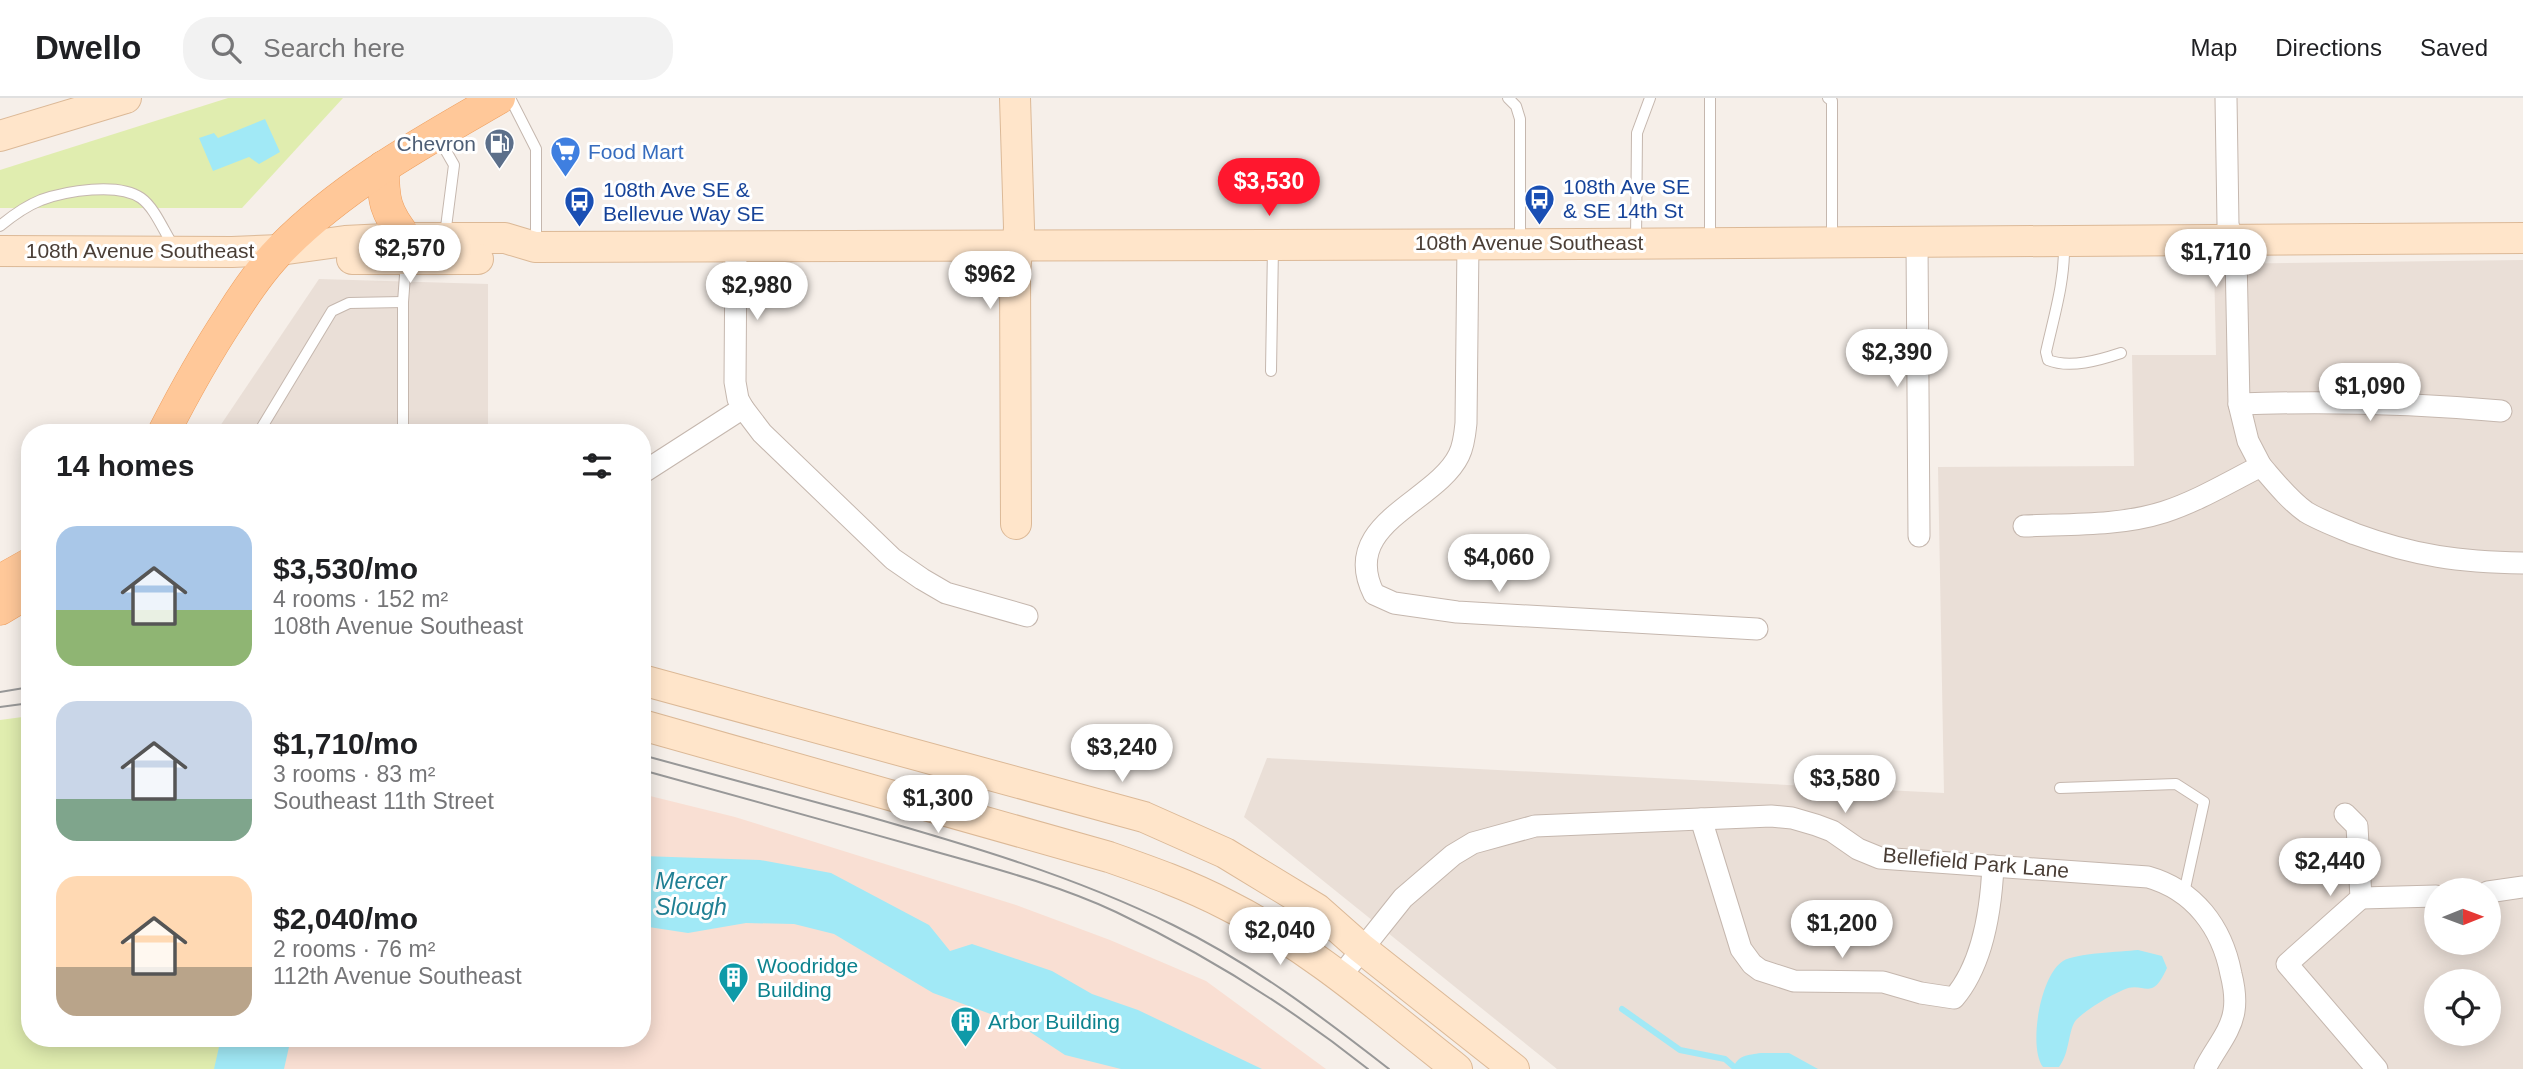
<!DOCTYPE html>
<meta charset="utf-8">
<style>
:root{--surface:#fff;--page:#f2f2f2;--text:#202124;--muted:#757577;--line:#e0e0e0;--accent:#ff172e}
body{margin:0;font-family:Arial,sans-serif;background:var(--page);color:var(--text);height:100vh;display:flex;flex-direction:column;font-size:26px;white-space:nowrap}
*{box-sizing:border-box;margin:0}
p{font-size:23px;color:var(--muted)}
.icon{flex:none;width:38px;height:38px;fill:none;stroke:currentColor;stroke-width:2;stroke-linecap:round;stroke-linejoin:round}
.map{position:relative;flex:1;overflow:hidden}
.details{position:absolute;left:21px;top:326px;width:630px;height:623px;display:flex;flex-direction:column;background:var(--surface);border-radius:28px;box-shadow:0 4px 18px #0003}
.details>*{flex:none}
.needle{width:46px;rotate:89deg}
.fabs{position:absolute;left:2424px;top:780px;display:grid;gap:14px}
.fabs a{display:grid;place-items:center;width:77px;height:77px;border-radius:50%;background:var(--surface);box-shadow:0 4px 18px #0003;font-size:35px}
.price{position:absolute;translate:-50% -60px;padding:0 16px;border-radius:24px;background:#fff;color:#222;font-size:23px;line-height:46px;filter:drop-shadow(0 2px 4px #0008)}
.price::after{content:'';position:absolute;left:50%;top:42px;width:21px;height:16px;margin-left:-10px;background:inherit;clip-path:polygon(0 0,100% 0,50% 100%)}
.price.selected{background:var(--accent);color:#fff}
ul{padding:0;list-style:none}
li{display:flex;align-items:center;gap:21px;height:175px;padding:0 35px}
li span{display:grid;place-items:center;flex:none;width:196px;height:140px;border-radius:21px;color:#555}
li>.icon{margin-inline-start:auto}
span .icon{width:84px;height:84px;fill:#fffc;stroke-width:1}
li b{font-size:30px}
h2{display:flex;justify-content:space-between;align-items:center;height:84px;padding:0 35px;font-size:30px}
header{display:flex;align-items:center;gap:42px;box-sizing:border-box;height:98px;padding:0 35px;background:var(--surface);border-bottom:2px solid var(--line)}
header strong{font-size:33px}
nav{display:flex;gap:38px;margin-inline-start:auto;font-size:24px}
.search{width:490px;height:63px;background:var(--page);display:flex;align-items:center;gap:18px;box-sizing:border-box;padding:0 24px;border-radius:28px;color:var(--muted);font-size:26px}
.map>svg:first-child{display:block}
</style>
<header>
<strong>Dwello</strong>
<div class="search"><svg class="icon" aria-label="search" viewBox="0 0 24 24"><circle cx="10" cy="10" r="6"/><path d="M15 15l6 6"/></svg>Search here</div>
<nav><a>Map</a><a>Directions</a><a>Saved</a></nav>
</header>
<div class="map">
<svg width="2523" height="971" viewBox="0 0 2523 971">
<rect width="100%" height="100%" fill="#f6efe9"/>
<!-- residential -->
<g fill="#eadfd7" fill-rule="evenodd">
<path d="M2523,162V971H1557L1244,719L1267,660L1944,695L1938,369L2134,368L2132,257H2216L2214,166ZM2436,793H2488V845H2436ZM2436,884H2488V936H2436Z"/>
<path d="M319,181L488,186V334H216Z"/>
</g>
<!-- commercial -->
<path fill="#f9dfd3" d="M642,696L735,719L1016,807L1110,842L1206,883L1326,971H256L262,940H642Z"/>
<!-- green -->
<g fill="#e0edaf">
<path d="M228,0H343L242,110H0V72Z"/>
<path d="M30,618V940H262L256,971H0V622Z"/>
</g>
<!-- water -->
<g fill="#a1e9f6">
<path d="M265,21L280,54L259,66L249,59L213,73L199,40L214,35L218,40Z"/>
<path d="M642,758L760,762L831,775L929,827L950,853L972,846L1052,873L1092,896L1138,912L1262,971H1121L1065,957L1018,926L933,895L834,836L794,826L746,825L688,835L642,828Z"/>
<path d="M2138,852L2162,858L2167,870C2151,906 2144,882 2123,892C2109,898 2087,911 2076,922C2068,932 2070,955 2059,969H2043C2028,950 2040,877 2063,863C2076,855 2121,854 2138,852Z"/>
<path d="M221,940H291L284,971H214Z"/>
<path d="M1761,955H1789L1818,971H1733C1737,957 1748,957 1761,955Z"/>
</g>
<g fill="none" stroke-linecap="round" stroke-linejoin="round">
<!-- stream -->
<path stroke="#a1e9f6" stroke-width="6" d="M1622,911L1680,952L1725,961L1733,968"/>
<defs>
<g id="lane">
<path d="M510,0L536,51V145"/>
<path d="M1508,0L1516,8L1520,21V143"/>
<path d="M1828,0L1832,3V141"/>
<path d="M438,39L454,67L445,137"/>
<path d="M0,128C12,118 26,108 41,102C66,93 118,84 141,100C155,110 164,134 174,149"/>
<path d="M1710,142V0"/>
<path d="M1636,143L1637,35L1650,0"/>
<path d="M2064,146C2065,183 2054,218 2046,254L2048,262C2070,271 2100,262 2121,255"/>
<path d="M1271,273L1273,148"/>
<path d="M259,334L332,213L349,205L403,204"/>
<path d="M403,334V204L406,164"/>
<path d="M2060,690L2176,686L2204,704L2184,795"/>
</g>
<g id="street">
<path d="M2226,0L2228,126L2236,157L2239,306L2248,343L2261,368"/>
<path d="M1917,144L1919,438"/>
<path d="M1468,145L1466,325C1465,335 1464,347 1459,357C1436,405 1338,425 1374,496L1394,505L1457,514L1757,531"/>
<path d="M736,147L735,284L738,301L743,310L762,335L893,461L922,481L946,495L1027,518"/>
<path d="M2239,306C2327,303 2413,305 2501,313"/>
<path d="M642,375L743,310"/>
<path d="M2024,428C2070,426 2120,428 2164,414C2198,403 2229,384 2261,368C2275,384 2289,402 2306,414C2321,423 2338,429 2355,436C2415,458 2460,464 2523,465"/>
<path d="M2345,716L2357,728L2361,800L2287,866L2377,971"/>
<path d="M1701,721L1741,851L1752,866L1760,872L1794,883L1883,884L1921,895L1954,900C1983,866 1991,811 1993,768"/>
<path d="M2488,794L2523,789"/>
<path d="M2361,800L2436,798"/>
<path d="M1340,879L1403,800L1453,757L1473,745L1535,728L1771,718L1792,720L1816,727L1832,733L1858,751L1880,760L2148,779C2194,792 2222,829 2231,876C2234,888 2236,901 2234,913C2231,934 2214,952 2205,971"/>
</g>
<g id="secondary">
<path d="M1015,0L1019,130L1015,175L1016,426"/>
<path d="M0,38L126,0"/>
<path d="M0,153L232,154L280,152L345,143L406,140H505L535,149L1583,146L2523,140"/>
<path d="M352,161H478"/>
<path d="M642,582L1144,719L1225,755L1317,811L1361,850L1514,971"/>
<path d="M642,627L1109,759C1149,773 1189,787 1227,807C1311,849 1383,913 1457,971"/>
</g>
<g id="primary">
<path d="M383,69C383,102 385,114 406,140"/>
<path d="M164,334C185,293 205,257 230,219C245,195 261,171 281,151C344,87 423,44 499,0"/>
<path d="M0,483L30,466"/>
<path d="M0,511L30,493"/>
</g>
</defs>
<!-- lane casing -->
<use href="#lane" stroke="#c5b7ae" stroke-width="12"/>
<!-- street casing -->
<use href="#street" stroke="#c5b7ae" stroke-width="23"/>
<!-- secondary casing -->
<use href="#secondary" stroke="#dcb997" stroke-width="32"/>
<!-- primary casing -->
<use href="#primary" stroke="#ee9f5f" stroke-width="33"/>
<!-- lane -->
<use href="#lane" stroke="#fff" stroke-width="10"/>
<!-- street -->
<use href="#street" stroke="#fff" stroke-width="21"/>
<!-- secondary -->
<use href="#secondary" stroke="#ffe5ca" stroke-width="30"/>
<!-- primary -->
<use href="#primary" stroke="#ffc899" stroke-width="32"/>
<!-- tram -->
<g stroke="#989898" stroke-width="2">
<path d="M0,594L30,589"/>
<path d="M0,609L30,605"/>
<path d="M642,657C716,677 789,697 863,717C968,747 1074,778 1173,827C1251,865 1321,918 1389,971"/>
<path d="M642,672C735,698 827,723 919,749C985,768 1054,785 1116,814C1205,856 1291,910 1368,971"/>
</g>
</g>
<!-- icons -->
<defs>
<symbol id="fuel-pin" viewBox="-11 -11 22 30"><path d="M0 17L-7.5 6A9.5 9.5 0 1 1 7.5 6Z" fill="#5c6f8a" stroke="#fff"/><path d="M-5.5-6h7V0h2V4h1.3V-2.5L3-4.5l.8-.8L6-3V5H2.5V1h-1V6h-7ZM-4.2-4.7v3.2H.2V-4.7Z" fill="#fff"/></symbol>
<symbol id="supermarket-pin" viewBox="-11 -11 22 30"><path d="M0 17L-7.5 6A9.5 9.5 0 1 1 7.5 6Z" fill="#3f7fe0" stroke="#fff"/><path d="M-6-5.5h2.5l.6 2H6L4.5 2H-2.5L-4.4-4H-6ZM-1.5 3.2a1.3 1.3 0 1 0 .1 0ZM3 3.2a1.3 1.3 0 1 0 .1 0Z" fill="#fff"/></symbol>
<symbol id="bus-pin" viewBox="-11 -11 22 30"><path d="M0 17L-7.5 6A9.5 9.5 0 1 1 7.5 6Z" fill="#1a4fb4" stroke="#fff"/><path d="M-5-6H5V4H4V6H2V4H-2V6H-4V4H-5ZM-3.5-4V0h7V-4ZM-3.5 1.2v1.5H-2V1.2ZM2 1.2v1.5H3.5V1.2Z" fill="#fff"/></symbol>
<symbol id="building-pin" viewBox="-11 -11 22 30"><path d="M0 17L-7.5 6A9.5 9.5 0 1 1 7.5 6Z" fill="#0f9aa8" stroke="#fff"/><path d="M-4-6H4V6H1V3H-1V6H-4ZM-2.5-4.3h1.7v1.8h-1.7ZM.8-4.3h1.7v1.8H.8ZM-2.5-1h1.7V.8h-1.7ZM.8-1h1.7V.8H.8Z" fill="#fff"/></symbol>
</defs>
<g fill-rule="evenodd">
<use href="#fuel-pin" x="482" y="28" width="35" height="47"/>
<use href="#supermarket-pin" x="548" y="36" width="35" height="47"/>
<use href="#bus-pin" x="1522" y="84" width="35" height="47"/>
<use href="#bus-pin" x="562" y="86" width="35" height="47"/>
<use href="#building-pin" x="716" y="862" width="35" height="47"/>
<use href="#building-pin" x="948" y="906" width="35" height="47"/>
</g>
<g text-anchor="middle" stroke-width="6" stroke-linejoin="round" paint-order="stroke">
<!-- service labels -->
<g font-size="21" fill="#4e5e75" stroke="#fff" text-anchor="end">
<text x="476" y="53">Chevron</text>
</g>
<!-- shop labels -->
<g font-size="21" fill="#366cbe" stroke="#fff" text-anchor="start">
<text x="588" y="61">Food Mart</text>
</g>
<!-- transit labels -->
<g font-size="21" fill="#164399" stroke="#fff" text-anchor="start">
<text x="1563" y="96">108th Ave SE<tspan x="1563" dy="24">&amp; SE 14th St</tspan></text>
<text x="603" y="99">108th Ave SE &amp;<tspan x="603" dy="24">Bellevue Way SE</tspan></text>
</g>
<!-- street labels -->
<g font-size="21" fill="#4a3e36" stroke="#fff">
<text x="1529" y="152">108th Avenue Southeast</text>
<text x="140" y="160">108th Avenue Southeast</text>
<text transform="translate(1976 765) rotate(5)" y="7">Bellefield Park Lane</text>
</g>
<!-- culture labels -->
<g font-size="21" fill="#0d838f" stroke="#fff" text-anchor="start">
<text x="757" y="875">Woodridge<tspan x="757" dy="24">Building</tspan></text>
<text x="988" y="931">Arbor Building</text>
</g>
<!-- water labels -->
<g font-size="23" font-style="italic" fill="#208094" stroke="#fff">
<text x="691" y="791">Mercer<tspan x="691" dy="26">Slough</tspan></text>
</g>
</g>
</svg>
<div class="fabs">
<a><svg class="needle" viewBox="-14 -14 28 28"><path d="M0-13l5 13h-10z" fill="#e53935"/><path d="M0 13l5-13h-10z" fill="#757577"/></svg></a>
<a><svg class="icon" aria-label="locate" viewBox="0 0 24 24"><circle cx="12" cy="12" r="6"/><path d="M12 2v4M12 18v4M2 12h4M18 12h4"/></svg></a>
</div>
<b class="price selected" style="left:1269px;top:120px">$3,530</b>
<b class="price" style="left:410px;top:187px">$2,570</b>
<b class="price" style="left:2216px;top:191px">$1,710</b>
<b class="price" style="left:990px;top:213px">$962</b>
<b class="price" style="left:757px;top:224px">$2,980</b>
<b class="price" style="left:1897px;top:291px">$2,390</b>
<b class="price" style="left:2370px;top:325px">$1,090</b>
<b class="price" style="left:1499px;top:496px">$4,060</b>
<b class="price" style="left:1122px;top:686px">$3,240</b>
<b class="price" style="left:1845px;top:717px">$3,580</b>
<b class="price" style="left:938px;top:737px">$1,300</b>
<b class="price" style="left:2330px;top:800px">$2,440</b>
<b class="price" style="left:1842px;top:862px">$1,200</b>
<b class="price" style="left:1280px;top:869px">$2,040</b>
<section class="details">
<h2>14 homes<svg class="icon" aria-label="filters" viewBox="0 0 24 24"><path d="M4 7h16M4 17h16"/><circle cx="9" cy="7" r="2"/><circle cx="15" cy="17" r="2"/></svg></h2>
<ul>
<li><span style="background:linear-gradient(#a9c7e8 60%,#8fb573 0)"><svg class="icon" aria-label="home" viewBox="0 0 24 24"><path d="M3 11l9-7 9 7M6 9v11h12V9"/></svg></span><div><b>$3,530/mo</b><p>4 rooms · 152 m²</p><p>108th Avenue Southeast</p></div></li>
<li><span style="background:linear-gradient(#c9d6e8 70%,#7fa58c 0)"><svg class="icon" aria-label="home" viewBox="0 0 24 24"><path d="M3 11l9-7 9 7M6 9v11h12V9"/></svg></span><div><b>$1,710/mo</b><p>3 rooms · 83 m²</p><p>Southeast 11th Street</p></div></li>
<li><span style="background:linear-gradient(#ffd9b3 65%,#b9a48a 0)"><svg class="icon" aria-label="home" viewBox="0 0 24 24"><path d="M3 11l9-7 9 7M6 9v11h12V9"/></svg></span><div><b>$2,040/mo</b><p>2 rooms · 76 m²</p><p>112th Avenue Southeast</p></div></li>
</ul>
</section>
</div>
